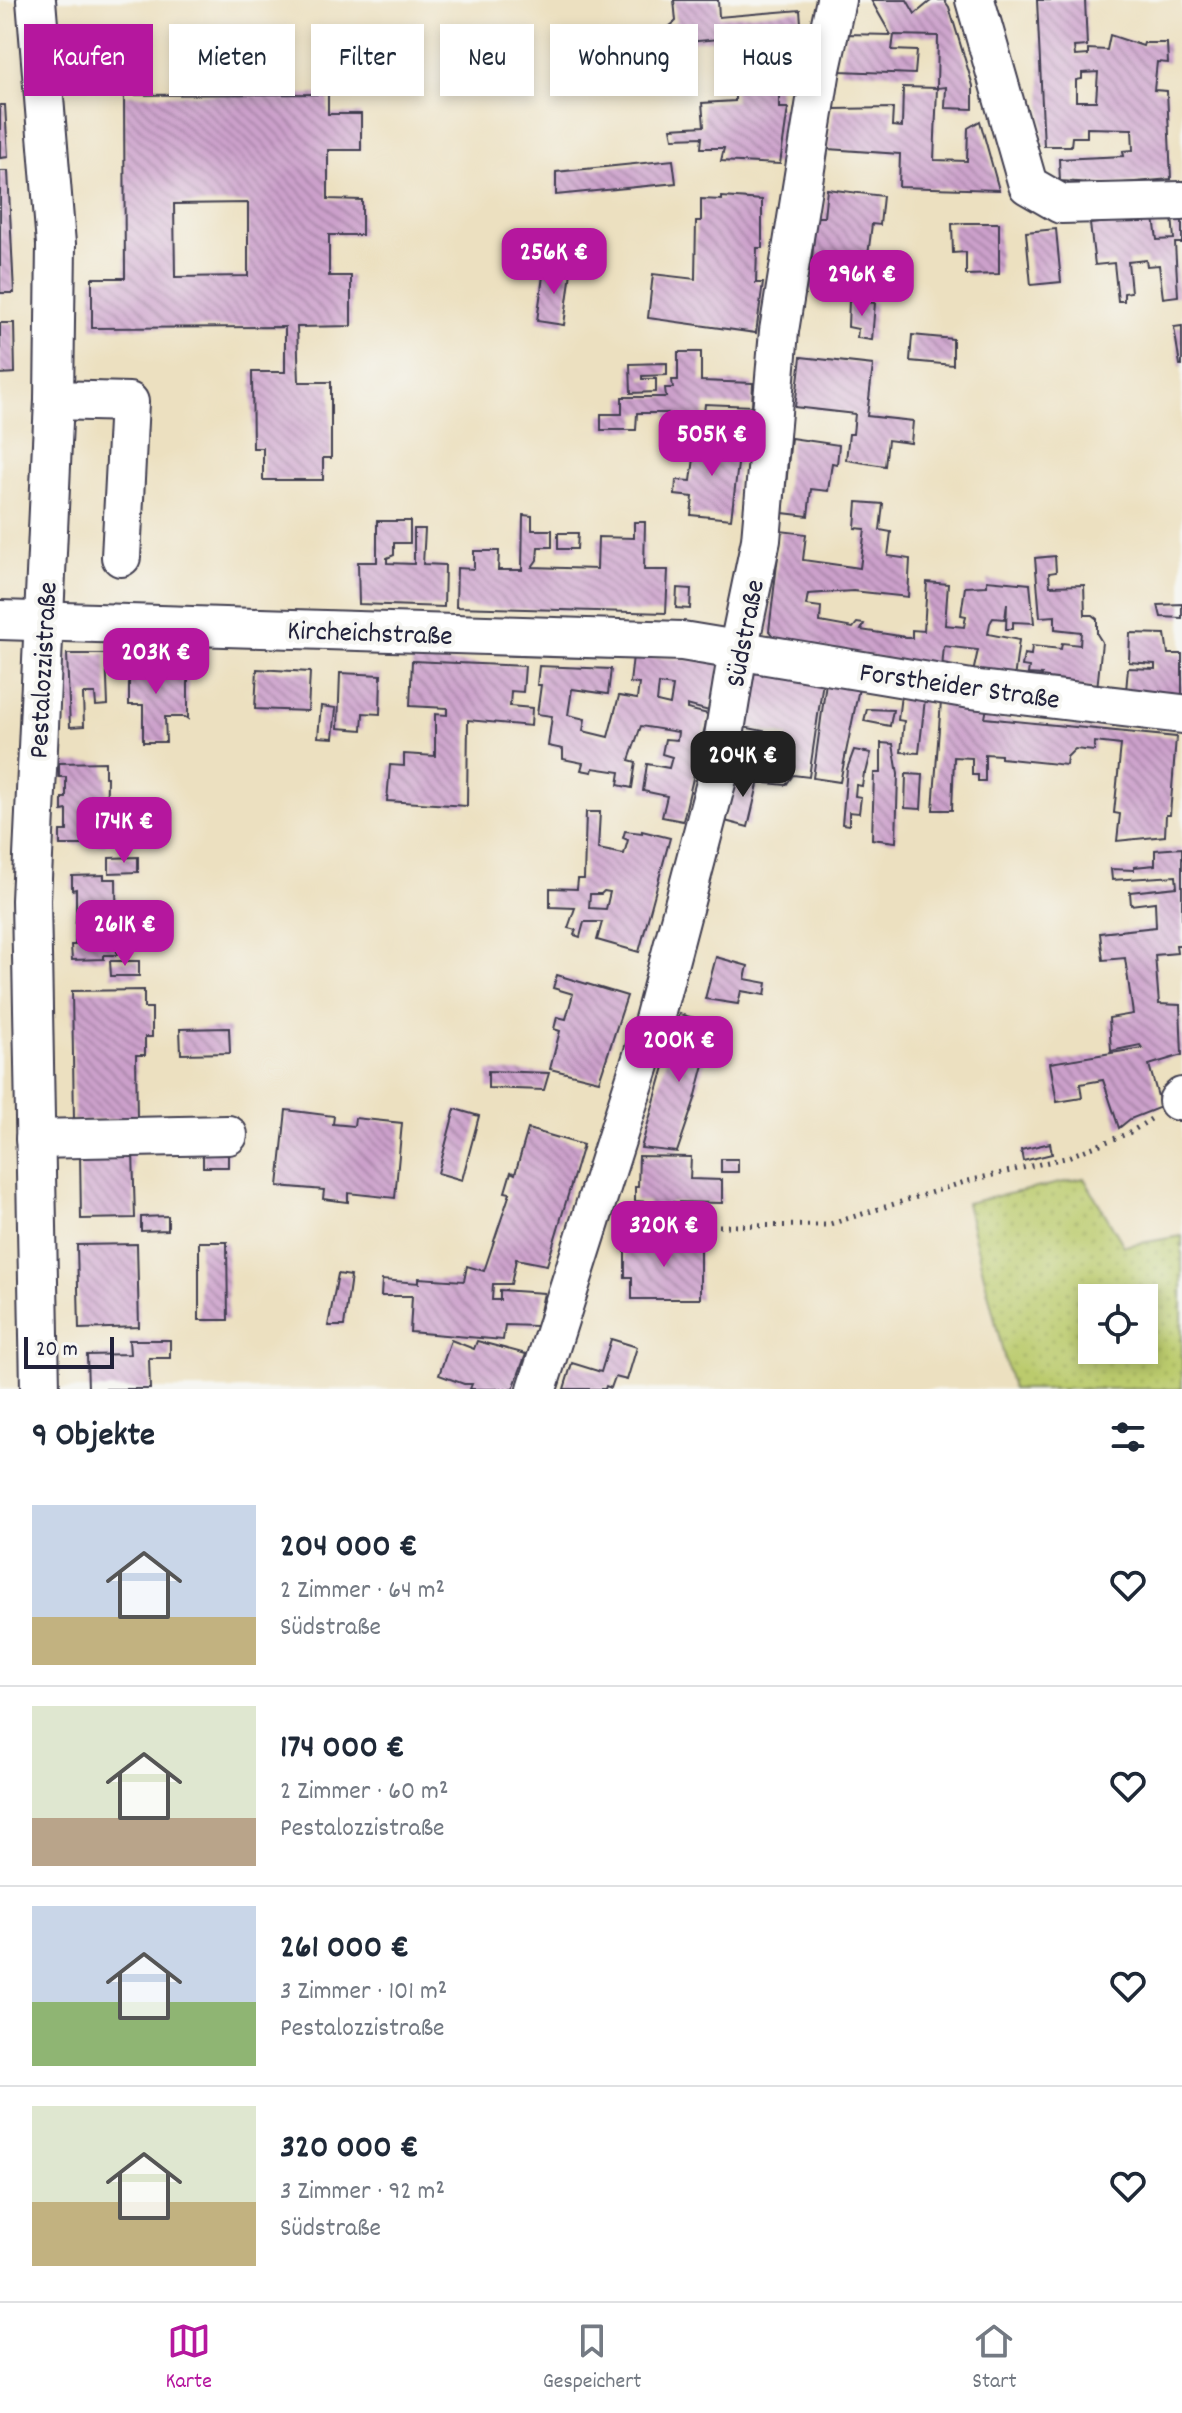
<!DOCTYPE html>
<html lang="de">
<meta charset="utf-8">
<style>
:root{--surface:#fff;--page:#f6f6f7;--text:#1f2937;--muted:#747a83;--line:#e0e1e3;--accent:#b5179e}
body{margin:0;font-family:Dekko,sans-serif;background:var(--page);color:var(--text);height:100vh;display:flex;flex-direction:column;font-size:30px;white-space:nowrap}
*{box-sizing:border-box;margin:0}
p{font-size:26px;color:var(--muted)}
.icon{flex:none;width:44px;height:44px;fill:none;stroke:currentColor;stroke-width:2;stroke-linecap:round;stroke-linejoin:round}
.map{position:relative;height:1389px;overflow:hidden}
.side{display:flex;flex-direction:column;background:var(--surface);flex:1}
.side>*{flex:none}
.banner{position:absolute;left:24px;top:24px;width:1134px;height:72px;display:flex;gap:16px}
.tools{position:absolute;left:1078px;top:1284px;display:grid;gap:16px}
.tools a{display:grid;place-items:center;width:80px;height:80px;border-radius:0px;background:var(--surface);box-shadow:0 4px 12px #0003;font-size:40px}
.scale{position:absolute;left:24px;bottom:20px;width:90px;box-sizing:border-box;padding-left:8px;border:4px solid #22223b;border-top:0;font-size:22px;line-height:28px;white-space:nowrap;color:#22223b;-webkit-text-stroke:6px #f6f6f2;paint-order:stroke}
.price{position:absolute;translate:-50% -68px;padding:0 18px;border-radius:16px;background:var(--accent);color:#fff;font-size:26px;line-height:52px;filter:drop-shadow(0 2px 4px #0008)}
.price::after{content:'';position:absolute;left:50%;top:48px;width:24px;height:18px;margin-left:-12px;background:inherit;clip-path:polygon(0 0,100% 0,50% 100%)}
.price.active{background:#222;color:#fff}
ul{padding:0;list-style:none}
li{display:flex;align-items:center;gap:24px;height:200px;padding:0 32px}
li+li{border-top:2px solid var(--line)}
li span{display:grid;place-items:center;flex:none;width:224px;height:160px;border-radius:0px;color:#555}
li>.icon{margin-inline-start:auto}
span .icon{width:96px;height:96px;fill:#fffc;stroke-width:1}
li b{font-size:34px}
h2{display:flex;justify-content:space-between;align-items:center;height:96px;padding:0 32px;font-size:34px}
.chip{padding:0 28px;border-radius:0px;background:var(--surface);box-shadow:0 4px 12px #0003;font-size:28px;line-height:72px}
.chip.active{background:var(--accent);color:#fff}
.tab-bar{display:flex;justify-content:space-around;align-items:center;height:112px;border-top:2px solid var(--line);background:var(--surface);font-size:22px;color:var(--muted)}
.tab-bar a{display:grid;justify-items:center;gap:4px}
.tab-bar .active{color:var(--accent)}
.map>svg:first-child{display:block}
</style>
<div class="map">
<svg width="1182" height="1389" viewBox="0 0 1182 1389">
<defs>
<pattern id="grass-dots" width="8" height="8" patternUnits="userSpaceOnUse" patternTransform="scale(2)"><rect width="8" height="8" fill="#bbcb6d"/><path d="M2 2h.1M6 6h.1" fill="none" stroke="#a0ae5f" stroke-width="1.8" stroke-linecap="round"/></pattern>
<pattern id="building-back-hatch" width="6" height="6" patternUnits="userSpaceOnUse" patternTransform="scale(2)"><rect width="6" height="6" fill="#cca0cb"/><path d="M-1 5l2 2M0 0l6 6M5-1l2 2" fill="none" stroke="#a582a6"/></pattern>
</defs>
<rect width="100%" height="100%" fill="#f6f6f2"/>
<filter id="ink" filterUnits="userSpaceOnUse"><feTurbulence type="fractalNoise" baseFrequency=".0125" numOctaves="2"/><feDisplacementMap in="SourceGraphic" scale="16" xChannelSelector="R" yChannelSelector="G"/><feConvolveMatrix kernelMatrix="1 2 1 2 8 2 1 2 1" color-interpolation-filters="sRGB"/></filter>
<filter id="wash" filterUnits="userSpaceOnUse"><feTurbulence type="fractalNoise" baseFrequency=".006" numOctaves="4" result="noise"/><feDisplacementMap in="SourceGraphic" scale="32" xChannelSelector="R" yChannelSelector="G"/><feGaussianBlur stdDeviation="1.8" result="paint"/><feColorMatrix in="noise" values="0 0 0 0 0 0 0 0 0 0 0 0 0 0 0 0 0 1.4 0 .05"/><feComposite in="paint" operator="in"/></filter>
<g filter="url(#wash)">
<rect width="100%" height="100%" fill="#ece0c0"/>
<!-- grass -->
<path fill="url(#grass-dots)" stroke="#6e7654" stroke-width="2" fill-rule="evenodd" d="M1084,1178L1124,1246L1182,1236V1389H1012L966,1203ZM1092,1298H1144V1350H1092Z"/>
<g id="blocks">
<!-- building -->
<g fill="url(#building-back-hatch)" fill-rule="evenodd">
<path d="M674,0H718L719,17L800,10L802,36H798L794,61L779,62V108H788L780,164L721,161L724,148H701L702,137L673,138L671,128L704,126L702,103L735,101V74H756L755,58L720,61L718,39L678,43V39L670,35L669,27L676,21Z"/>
<path d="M871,0H907L915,14L932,0H944L949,7L973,86V109L945,108L946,87L937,88L938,36L894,35L892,50L917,51L915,74L840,71L846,34L891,35Z"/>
<path d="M1037,0H1085L1087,46L1074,47L1075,56L1088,55V49L1107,50L1110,35L1143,46L1144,43H1167L1168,63L1157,62L1154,90L1167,91L1171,179L1111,184L1060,181L1059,159L1124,156L1123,151L1133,150L1132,129L1087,128V137H1072L1071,146H1044ZM1098,72L1096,101H1076V80L1082,79V73Z"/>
<path d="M903,87L937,88L934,160L967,161L968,128L980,121L999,190L899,187L900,154L828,149L834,109L893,108L892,126L902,127Z"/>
<path d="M328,94V114H361V150H328V199L362,200V235H329V276H351V326L297,327L299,382H331V458H323V480H263V448H253L252,372H285V327L92,328V278H125L124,95ZM248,203V276L175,277L174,204Z"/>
<path d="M0,105H5L8,157L0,158Z"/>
<path d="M673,160L676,183L556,195V172Z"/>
<path d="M0,171H8L14,293H0Z"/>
<path d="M827,189L883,196L880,225L872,224L867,263L879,264L877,277L883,285L875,290L865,289L859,282L853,281L851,295L809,290L816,217H824Z"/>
<path d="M722,197L762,200V248H757L756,283H763L756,333L648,318L653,274L695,279L696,221H701V199L722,200Z"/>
<path d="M1172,216H1182V243H1175L1178,296L1163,298L1159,265L1147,266L1146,260L1128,262L1131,292L1124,293V301H1118L1114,263L1095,265L1090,224L1154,217L1157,240L1174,239Z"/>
<path d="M966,223H999V274L966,275V252L953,253L952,224Z"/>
<path d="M1056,229L1061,282L1031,285L1026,232Z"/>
<path d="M544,268L571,272L564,325L537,321Z"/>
<path d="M849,300L875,303L872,340L857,338L858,329L848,327Z"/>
<path d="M0,323H14L15,373L0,374Z"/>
<path d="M1182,326V365H1180L1174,327Z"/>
<path d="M912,335L953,339V365L910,361Z"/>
<path d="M678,352H701V381L753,383L752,406L705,404L703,423H680V418L667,417L668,413H637L636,430H601V414H622V397H666L665,388H673L672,380H678Z"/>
<path d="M801,357L873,365L867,416L913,421L911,443L888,440L885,466L846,460L849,434H853L855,414L795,407Z"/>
<path d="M667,363V375L642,376V379H656V392L631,393L630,364Z"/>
<path d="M697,436L741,441L731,519L691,515L693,497L675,495L676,480L691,481Z"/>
<path d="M791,438L839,445L837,464L832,463L828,491L811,489L808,516L783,513Z"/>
<path d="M857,502L883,504L880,530L891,532L888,556L910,559L908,597L853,591L808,594L806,605L821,607L820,622L853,628L857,623L864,624L861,630L912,638V630L924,631L927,582L948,584L945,625L964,627L966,616L961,615L965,587L987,586V580L1030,584L1034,623L1013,622V629H1006L1007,603L1005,619L993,618L990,623L988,634L1019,640L1014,679L973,673L978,650L944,646L942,669L776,640L769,631L781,531L806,534L803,560L860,568L865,529L855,528Z"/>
<path d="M523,515L532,516V530H552V547H538L537,560L532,567L597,569L598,537L634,538V522H645L644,570H668L666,613L456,607L457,568L474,569V551H499L498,570H522Z"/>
<path d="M377,521H410V543H394V555L387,558V563L414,564V529H425L423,564L445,565L444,607L359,604L358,562H377Z"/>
<path d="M558,533H578L577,549H558Z"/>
<path d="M1055,556L1056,572L1049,573L1050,586L1084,585L1085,615H1092L1097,619V634L1102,642L1097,689L1041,682L1042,675L1028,674L1029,667L1022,666L1024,654L1031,655L1032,646L1061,649L1062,643L1080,645L1081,632L1055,629V616L1040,617L1035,558Z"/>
<path d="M677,588L691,589L690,609L676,608Z"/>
<path d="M1182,604V618L1161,617L1158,605Z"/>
<path d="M1130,633L1165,634L1168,654H1182V695L1126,691L1128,668L1155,669V664L1129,662Z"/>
<path d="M67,654H106L108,705L96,706L95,694H83L84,726L70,727Z"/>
<path d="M115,654H129V672H158V668H188V719L185,717H165L166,742H143V705H129V679L116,680Z"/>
<path d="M633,656L722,662L709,711L687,705V709L708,714L683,821L662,817L667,796L643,791L647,764L669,768L672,757L662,754L665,739L677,740L678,732L641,726L629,760L636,762L632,788L618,785L620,772L593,768L592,772L581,770L583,763L563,759V749L548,746L552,716L537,714L541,685H537L539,666L611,669L608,694L572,689L568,715L585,719L583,731L608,737L619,696L637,699L639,684L630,683ZM659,684L673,686L670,705L657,702Z"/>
<path d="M412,661L525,666L523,692L511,691L510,706L532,708L531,726L468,720L467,806L387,801L390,765L404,766V754L435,756V714L447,715V708L410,706Z"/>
<path d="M257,669L310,672L308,711L255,709Z"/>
<path d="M752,670L823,681L809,777L793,775L786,785L767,783L768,758L777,754L786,755L788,736L738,726Z"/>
<path d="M340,673L381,675L380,714L363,713L362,730L338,728Z"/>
<path d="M826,682L859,688L840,782L813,778Z"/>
<path d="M901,695L925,699L919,753L901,752L904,721L898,720Z"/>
<path d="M941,701L987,707L985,718L1176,737L1170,815H1166L1165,836L1117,841L1120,814L1114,813L1121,745L1095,742L1094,751L1075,749L1067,757L1066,765L1001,758V755L985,754V781H978V775H972V758L954,757L952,810H933Z"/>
<path d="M321,706L336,708L333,738L318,737Z"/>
<path d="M867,709L893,710L890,726L864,721Z"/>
<path d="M881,743L893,744L898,774L896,842L872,839L874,773H881Z"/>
<path d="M854,750L871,753L866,773H864L862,786L856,785L855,796L861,797L859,813L849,812V825L842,824L847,769Z"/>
<path d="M105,762V777H107L106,845H60V831H67V810L62,811V798H66V777H59V763Z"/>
<path d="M737,771L760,776L748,827L725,821Z"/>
<path d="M906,774L923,775L921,809L905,808Z"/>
<path d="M586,812H600L598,849L624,854L628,840L623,838L625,831L642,833V831L670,838L639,952L597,940L602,922H584L580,937L574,935L576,930L568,928L575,908L550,907V888L577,889L578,879H584ZM604,891L610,892L606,909L589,908L590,894H601Z"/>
<path d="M1182,848V945H1176L1177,953L1155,955L1159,1004L1180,1005L1182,1055L1149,1065L1161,1107L1130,1119L1119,1128L1103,1080L1080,1084L1082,1098L1057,1102L1050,1063L1142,1048L1140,1045L1111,1051L1109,1018L1133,1014L1125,958L1103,960L1100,933L1156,927L1155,902L1131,905L1130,892L1177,887L1176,876L1112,880L1111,869L1134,870V867L1155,865V850Z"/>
<path d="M138,857V872L109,873V858Z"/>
<path d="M104,875V879H116L117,955H104V959L72,960L71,945H75L76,918V889L72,890V876Z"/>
<path d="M716,957L748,966L745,979L767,983L765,995L741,991L738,1004L705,999Z"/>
<path d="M110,961H139V976H111Z"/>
<path d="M557,975L627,996L599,1081L550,1069L560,1031L554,1029L557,1017L566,1019L573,994L553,988Z"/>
<path d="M144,990V1008H152V1037H145V1055H136L137,1119L74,1121L72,991Z"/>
<path d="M679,1014L721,1025L720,1031L713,1030L695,1099L677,1152L641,1148Z"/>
<path d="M229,1028L230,1053L181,1054L180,1029Z"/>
<path d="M488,1071L549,1073L544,1090L488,1088Z"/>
<path d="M455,1109L479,1116L462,1180L438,1173Z"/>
<path d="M286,1110L334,1116L333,1124L354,1126L355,1118L402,1123L395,1198L348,1193V1202L323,1199L324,1190L278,1186Z"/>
<path d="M528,1129L583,1145L547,1265L516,1259L511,1284H493L492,1300H500V1290L544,1293L537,1326L505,1325L503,1340L410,1332L412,1296H381L382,1280L419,1283V1278L464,1281L467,1266L484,1271L510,1193L505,1192L511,1172L515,1174Z"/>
<rect x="203" y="1140" width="25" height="27"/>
<path d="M1050,1143L1052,1154L1023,1161L1021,1150Z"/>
<path d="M133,1151L135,1218L81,1219L80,1152Z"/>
<path d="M639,1156L691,1157L690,1179L722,1180V1203L670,1202V1210H648V1202L635,1201V1187H638Z"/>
<rect x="721" y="1159" width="17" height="13"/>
<path d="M168,1216V1230L141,1231V1217Z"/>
<path d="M625,1241H700V1299H632V1277H625Z"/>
<path d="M199,1242H227L228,1320H199Z"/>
<path d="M137,1244L139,1327L79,1329L77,1245Z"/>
<path d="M338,1274L351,1276L344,1326H328Z"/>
<path d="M611,1339L637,1347L627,1380L615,1377L611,1388L606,1386L605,1389H564L572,1363L601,1372Z"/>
<path d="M129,1340H170V1358H149L150,1389H88L87,1355L130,1354Z"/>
<path d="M451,1340L474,1349L477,1341L526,1354L513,1389H470L472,1384H464L439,1375Z"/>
</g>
</g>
</g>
<g filter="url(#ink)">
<use href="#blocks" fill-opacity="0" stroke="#403e4f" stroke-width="2"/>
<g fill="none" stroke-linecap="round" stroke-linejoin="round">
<defs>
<g id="minor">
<path d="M36,0L56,244L54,400L31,900L40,1389"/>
<path d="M975,0L1028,185L1061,204L1182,201"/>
<path d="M54,400L129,402L121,557"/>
<path d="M0,620L682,641L971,689L1182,714"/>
<path d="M1178,1101L1182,1097"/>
<path d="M35,1139L228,1135"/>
<path d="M537,1389L652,1027L717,779L738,651L761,540L779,331L821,69L836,0"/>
</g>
</defs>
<!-- minor casing -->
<use href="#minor" stroke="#403e4f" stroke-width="42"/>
<!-- path -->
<path stroke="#403e4f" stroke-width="5" stroke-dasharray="2 6" stroke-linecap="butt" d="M623,1227L827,1225L968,1181L1065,1158L1129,1133L1151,1119"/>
<!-- minor -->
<use href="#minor" stroke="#fff" stroke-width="38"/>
</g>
</g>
<g text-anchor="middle" stroke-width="8" stroke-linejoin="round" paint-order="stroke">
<!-- street labels -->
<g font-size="28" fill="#22223b" stroke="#f6f6f2">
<text transform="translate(370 631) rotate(2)" y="10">Kircheichstraße</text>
<text transform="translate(743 633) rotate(-79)" y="10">Südstraße</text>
<text transform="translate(41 670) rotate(-87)" y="10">Pestalozzistraße</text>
<text transform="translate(960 684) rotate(8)" y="10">Forstheider Straße</text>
</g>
</g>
</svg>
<div class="tools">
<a><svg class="icon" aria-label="locate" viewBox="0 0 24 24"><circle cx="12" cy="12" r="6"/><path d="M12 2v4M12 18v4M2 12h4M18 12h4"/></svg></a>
</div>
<div class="scale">20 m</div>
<b class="price" style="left:554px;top:296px">256K €</b>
<b class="price" style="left:862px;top:318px">296K €</b>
<b class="price" style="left:712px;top:478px">505K €</b>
<b class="price" style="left:156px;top:696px">203K €</b>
<b class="price active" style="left:743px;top:799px">204K €</b>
<b class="price" style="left:124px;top:865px">174K €</b>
<b class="price" style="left:125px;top:968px">261K €</b>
<b class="price" style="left:679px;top:1084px">200K €</b>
<b class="price" style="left:664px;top:1269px">320K €</b>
<div class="banner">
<a class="chip active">Kaufen</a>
<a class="chip">Mieten</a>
<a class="chip">Filter</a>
<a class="chip">Neu</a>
<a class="chip">Wohnung</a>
<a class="chip">Haus</a>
</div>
</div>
<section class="side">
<h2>9 Objekte<svg class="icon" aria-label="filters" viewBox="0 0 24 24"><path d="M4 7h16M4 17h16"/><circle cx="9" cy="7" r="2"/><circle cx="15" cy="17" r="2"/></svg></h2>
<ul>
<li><span style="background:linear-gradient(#c9d6e8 70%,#c2b280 0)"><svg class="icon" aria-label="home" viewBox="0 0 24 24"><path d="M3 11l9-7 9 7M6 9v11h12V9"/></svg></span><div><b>204 000 €</b><p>2 Zimmer · 64 m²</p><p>Südstraße</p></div><svg class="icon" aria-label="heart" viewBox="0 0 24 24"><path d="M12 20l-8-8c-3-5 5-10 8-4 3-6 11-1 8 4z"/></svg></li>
<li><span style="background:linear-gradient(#dfe7d0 70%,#b9a48a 0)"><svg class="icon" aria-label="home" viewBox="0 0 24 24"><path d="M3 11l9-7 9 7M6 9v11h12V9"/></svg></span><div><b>174 000 €</b><p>2 Zimmer · 60 m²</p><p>Pestalozzistraße</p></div><svg class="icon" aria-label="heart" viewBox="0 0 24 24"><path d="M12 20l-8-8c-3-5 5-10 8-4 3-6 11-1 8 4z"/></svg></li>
<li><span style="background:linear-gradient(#c9d6e8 60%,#8fb573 0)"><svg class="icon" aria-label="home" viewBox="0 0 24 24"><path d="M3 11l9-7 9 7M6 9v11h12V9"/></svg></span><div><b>261 000 €</b><p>3 Zimmer · 101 m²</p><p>Pestalozzistraße</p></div><svg class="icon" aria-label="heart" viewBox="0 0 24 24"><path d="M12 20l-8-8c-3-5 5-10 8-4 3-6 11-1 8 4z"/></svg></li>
<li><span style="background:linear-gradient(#dfe7d0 60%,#c2b280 0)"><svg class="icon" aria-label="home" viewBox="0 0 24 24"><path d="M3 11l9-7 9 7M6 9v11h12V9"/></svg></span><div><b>320 000 €</b><p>3 Zimmer · 92 m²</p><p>Südstraße</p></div><svg class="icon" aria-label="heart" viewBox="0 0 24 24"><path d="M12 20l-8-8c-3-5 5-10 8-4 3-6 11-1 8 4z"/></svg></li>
</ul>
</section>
<nav class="tab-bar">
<a class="active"><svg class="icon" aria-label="map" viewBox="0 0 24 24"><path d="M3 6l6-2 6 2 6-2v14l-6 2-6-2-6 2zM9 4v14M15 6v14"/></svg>Karte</a>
<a><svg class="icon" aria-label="saved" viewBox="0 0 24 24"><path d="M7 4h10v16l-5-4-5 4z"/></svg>Gespeichert</a>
<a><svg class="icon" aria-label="home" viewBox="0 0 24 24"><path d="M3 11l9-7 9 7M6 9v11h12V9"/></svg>Start</a>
</nav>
